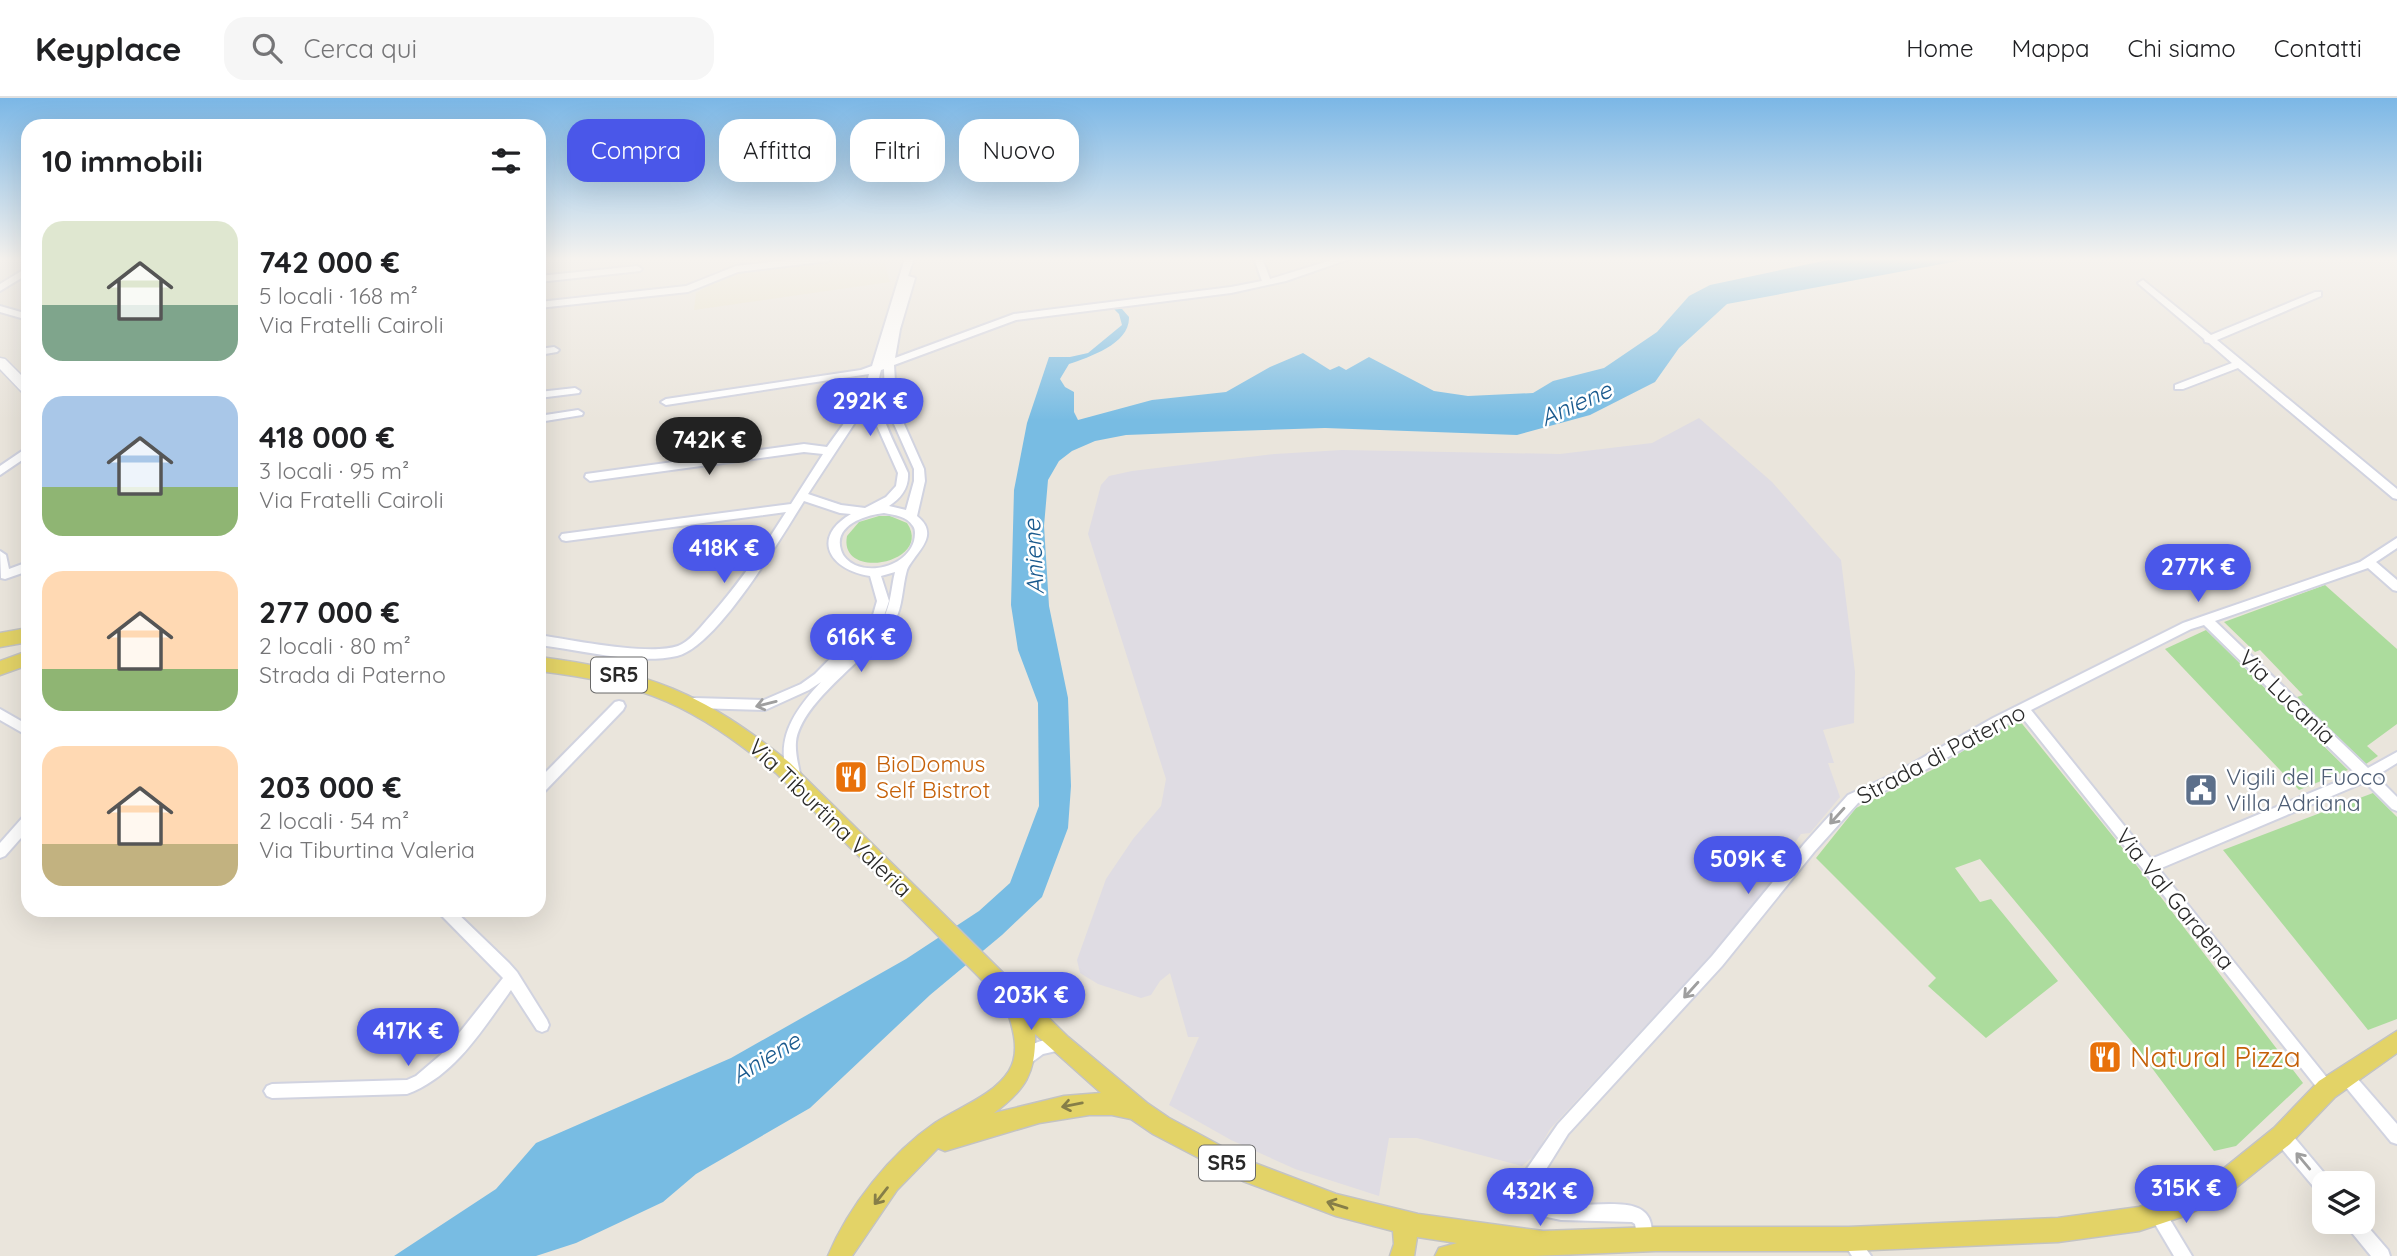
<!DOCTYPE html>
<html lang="it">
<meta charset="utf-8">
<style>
:root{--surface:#fff;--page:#f6f6f6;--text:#202124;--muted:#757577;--line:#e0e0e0;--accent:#4a57e9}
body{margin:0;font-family:Quicksand,sans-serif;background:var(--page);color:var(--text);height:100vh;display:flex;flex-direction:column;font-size:26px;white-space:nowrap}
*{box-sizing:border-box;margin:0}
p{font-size:23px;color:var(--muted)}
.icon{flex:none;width:38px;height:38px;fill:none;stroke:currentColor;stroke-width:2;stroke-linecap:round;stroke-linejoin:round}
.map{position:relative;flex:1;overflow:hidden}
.details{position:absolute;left:21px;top:21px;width:525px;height:798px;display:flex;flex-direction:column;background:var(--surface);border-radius:21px;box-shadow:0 7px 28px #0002}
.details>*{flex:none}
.guide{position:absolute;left:567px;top:21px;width:665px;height:63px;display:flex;gap:14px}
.buttons{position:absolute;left:2312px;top:1073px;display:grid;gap:14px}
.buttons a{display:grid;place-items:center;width:63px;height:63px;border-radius:14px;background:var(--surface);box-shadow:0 7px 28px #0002;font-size:35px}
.price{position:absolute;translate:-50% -60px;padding:0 16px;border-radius:24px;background:var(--accent);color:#fff;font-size:23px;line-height:46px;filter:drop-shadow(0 2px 4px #0008)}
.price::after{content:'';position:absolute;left:50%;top:42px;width:21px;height:16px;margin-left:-10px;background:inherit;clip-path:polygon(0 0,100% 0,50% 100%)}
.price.active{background:#222;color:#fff}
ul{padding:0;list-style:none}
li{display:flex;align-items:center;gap:21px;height:175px;padding:0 21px}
li span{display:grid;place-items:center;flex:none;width:196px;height:140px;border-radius:21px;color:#555}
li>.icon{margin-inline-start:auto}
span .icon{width:84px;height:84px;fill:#fffc;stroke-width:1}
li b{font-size:30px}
h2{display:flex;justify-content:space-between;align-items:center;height:84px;padding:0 21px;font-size:30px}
.pill{padding:0 24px;border-radius:21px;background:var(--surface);box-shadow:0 7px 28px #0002;font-size:24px;line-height:63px}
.pill.active{background:var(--accent);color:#fff}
header{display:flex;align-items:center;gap:42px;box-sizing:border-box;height:98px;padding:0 35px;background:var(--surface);border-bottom:2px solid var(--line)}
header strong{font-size:33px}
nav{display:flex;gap:38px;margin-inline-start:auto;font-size:24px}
.search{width:490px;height:63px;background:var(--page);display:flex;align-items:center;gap:18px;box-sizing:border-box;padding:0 24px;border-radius:21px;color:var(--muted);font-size:26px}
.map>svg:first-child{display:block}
</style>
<header>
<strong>Keyplace</strong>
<div class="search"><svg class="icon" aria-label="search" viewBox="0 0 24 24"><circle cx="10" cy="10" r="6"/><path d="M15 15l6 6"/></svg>Cerca qui</div>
<nav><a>Home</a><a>Mappa</a><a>Chi siamo</a><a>Contatti</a></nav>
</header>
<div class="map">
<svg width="2397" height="1158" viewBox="0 0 2397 1158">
<rect width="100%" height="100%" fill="#eae5dc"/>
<!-- industrial -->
<path fill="#dfdce3" d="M1699,320L1772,384L1841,462L1855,574L1854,625L1823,632L1834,665H1828L1840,699L1810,735L1801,736L1788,755L1790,761L1720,847L1550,1031L1536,1056L1522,1068L1417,1040H1389L1379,1098L1295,1071L1231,1042L1169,1007L1199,939H1188L1170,875L1160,883L1151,897L1141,900L1098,886L1080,875L1077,862L1106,781L1133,741L1161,708L1166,681L1088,436L1101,387L1109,378L1132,373L1275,356L1342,352L1560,356L1652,345Z"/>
<!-- education -->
<path fill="#eae4cd" d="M861,160H893L885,167L890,184L694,212L696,195L733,174Z"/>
<!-- green -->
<g fill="#acdc9d">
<path d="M879,418H890L907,425C934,465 838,484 847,438L859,424Z"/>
<path d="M2325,487L2397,551V626L2367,648L2378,658L2366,666L2297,599L2303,597L2260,552L2255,554L2224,524Z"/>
<path d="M2206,532L2348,672L2299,692L2165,551Z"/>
<path d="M2019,622L2137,768L2303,985L2236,1048L2214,1053L2137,950L1980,761L1955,770L1980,804L1991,801L2058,883L1986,940L1928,888L1936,880L1816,760L1856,710L1936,670L2006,626Z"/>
<path d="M2373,695L2397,719V921L2368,932L2223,752Z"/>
</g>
<!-- water -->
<path fill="#78bce3" d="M1861,160H1974L1727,206L1679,250L1655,284L1590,317L1517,337L1325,330L1204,334L1126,337L1095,343L1072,353L1059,363L1048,382L1044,428L1049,508L1068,600L1071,688L1068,730L1042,799L1002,837L930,897L810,1010L696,1076L663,1104L576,1145L536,1158H394L496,1091L536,1045L731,960L906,861L979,813L1010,785L1039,708L1038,605L1018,552L1011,507L1014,392L1027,325L1049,259H1070L1088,255L1122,227L1119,216L1114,211H1122L1129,219C1130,246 1089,259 1069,266L1060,281L1065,289L1074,294V314L1078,322L1152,302L1226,294L1270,269L1303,255L1330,272L1339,268L1346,272L1369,259L1434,293L1468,298L1533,295L1553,283L1604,270L1657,234L1689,198L1710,187L1828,162Z"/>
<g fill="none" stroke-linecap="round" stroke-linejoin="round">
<defs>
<g id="street">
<path d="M807,160H834L829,163L738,174L688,194L539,210V204L686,188L736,168Z"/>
<path d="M905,160H914L908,178L915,180L900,231L895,260L1014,216L1231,189L1262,183L1254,160H1262L1270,181L1338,160H1352L1286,183L1231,195L1016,222L894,267L896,300L900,317L924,371L925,383L917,418C942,438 914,455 907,472C902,489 903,509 894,524C872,558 801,602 796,644C795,656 799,669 801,681L800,685L795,686L790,685C773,643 793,614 821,584L809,592L765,612L694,610L690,609L688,605L690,601L694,600L764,602L801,586L815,576L873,517L877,503L870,478C830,472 810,440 851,416L840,415L804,403C782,438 717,549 677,558C636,567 581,552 539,547V537C572,542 649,558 678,548C689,544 699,531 706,523C737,489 762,452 786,414L566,443L562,442L560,439L562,436L791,406L823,356L804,354L590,383L585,379L586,376L804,346L827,349L845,324L849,323L854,326L808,396L841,407L865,410L886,399L896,388L898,375L873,319L867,284L869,276L666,307L661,304L666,301L861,272L872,268ZM884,271L885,300L890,317L914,371V383L906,412L889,408C901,400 909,390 908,375C895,344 870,306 881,272ZM884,415C894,417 907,418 913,428C916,432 915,438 914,443C907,466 876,476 855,467C849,464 843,459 841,452C833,427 866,417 884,415ZM895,474C891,490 891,507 883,521L889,503L881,478Z"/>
<path d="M637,168L642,171L640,173L539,184V178Z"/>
<path d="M28,169V176L0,193V186Z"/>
<path d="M2143,182L2211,237L2315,194H2321V198L2217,242L2397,391V401L2393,400L2238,270L2183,291H2175V287L2232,265L2209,245L2205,244L2204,241L2140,187L2138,185Z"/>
<path d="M0,208L28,216V222L0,214Z"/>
<path d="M554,249L559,252L557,254L539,257V251Z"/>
<path d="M575,290L580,293L579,295L539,300V294Z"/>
<path d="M578,312L583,315L582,317L539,324V318Z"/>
<path d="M28,349V358L0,377V368Z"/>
<path d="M2397,440V450L2376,464L2397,482V493L2393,492L2368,470L2215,523L2368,670L2397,654V665L2376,678L2397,699V713L2392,711L2365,684L2159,771L2332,986L2335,991L2332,996L2327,998L2322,996L2021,618L1902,685L1858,705L1814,754L1722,868L1568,1036L1540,1081L1537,1096C1561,1123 1643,1086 1651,1126C1652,1133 1654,1140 1651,1147L1645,1149L1639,1147L1635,1126L1632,1124L1561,1122L1547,1119L1530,1112L1521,1099L1526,1072L1558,1026L1712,858L1804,746L1848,697L1892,677L1993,620L2183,525L2360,464ZM2204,527L2356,676L2151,761L2031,612L2191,531Z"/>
<path d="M0,453L6,457L9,471L28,464V473L5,481L1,480Z"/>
<path d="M619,603L623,604L625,608L623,612L544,694L539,695V681L615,604Z"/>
<path d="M0,611L28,627V638L0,622Z"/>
<path d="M28,717V732L5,758L0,760V745L23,719Z"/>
<path d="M438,812H454L509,865L517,874L547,922L549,927L547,932L542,934L537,932L511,892C482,932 455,978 407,996L272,1000L267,998L264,993L267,988L272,986L407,982L416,978L444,954L503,880L440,816Z"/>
<path d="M1060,939L1065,941L1067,946L1065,951L1043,956L1024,970L1019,968L1016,963C1025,945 1042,942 1060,939Z"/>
<path d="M2345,970L2350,972L2397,1026V1046L2391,1044L2340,982L2337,977L2340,972Z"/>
<path d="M2282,1030L2288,1032L2330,1082L2331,1085H2324V1096L2318,1094L2276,1044L2274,1038L2276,1032Z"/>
<path d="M2157,1108L2163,1110L2192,1158H2174L2149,1116L2151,1110Z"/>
<path d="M2362,1122L2388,1152L2390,1158H2371L2348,1130L2346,1124H2362Z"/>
<path d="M1849,1133L1855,1135L1871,1158H1852L1841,1141L1843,1135Z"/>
</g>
<path id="secondary" d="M0,260L5,261L28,284V296L23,295L0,271Z"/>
<g id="primary">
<path d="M28,530V544L0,549V535Z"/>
<path d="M28,553V567L0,577V563Z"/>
<path d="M539,559C649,573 703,595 790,665L1068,939L1147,1005L1169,1020L1249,1063L1336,1096L1418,1116L1543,1133L1655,1129H1849L2058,1120L2139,1109L2183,1096L2212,1080L2274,1030L2319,983L2397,933V955L2335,999L2290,1046L2228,1096L2187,1117L2139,1133L2058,1144L1849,1153H1655L1533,1158H1435L1439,1150L1457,1145L1417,1139L1414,1158H1390L1394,1146L1393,1133L1336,1118L1243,1083L1153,1036L1131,1021L1112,1017H1089L1039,1025L945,1053L938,1050L897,1092L852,1158H828C849,1108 890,1056 935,1025C959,1009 993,998 1009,973C1022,952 1011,925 1005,905L776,675C693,607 646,586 539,573ZM1035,936L1101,995L1064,998L994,1015C1025,992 1036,975 1035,936Z"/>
</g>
</defs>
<!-- street casing -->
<use href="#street" stroke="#d1d3e0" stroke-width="4"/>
<!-- secondary casing -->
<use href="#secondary" stroke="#d1d3e0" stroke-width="3"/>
<!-- primary casing -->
<use href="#primary" stroke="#c3c3c3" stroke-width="3"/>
<!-- street -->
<use href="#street" fill="#fff" fill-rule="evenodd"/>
<!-- secondary -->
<use href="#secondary" fill="#fff" fill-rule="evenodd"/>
<!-- primary -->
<use href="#primary" fill="#e3d367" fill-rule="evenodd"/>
</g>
<!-- one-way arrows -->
<defs><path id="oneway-shaft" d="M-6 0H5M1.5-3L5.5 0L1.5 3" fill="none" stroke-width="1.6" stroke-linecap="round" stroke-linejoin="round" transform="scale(1.75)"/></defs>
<g stroke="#9f9f9f">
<use href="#oneway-shaft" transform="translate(766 606) rotate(166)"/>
<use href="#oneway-shaft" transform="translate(1837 718) rotate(132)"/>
<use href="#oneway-shaft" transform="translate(1691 892) rotate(132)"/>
<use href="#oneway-shaft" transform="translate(2303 1063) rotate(-130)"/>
</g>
<g stroke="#867e48">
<use href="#oneway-shaft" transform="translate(1072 1007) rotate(169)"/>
<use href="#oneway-shaft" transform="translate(881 1098) rotate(128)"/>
<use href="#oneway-shaft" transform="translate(1337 1107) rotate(-163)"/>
</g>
<!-- sky -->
<linearGradient id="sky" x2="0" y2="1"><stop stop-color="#7bb7e6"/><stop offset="0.5" stop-color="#f6f3ef"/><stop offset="1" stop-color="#f6f3ef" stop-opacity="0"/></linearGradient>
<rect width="2397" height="322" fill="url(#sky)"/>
<!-- icons -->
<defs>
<symbol id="restaurant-square" viewBox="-11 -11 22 22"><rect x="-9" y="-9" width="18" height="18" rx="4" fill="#e8710a" stroke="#fff"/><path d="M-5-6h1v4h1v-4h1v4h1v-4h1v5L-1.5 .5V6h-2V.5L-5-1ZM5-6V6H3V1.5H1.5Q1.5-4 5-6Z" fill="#fff"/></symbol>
<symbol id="civic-square" viewBox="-11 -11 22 22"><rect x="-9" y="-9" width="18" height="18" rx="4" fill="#5c6f8a" stroke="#fff"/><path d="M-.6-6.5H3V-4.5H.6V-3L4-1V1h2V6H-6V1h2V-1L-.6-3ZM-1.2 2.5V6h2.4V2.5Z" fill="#fff"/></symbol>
</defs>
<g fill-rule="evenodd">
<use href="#restaurant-square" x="832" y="660" width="38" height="38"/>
<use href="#civic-square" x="2182" y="673" width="38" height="38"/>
<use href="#restaurant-square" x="2086" y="940" width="38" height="38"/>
</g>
<g text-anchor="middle" stroke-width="5" stroke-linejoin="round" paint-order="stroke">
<!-- shield labels -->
<g fill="#fff" stroke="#696969" stroke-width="2">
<rect x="591" y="559.5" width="56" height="35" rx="5"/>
<rect x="1199" y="1047.5" width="56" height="35" rx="5"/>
</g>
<g font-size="21" font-weight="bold" fill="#292929">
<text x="619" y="584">SR5</text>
<text x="1227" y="1072">SR5</text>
</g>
<!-- street labels -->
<g font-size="23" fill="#292929" stroke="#fff">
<text transform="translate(2287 599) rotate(44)" y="8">Via Lucania</text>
<text transform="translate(1941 656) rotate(-28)" y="8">Strada di Paterno</text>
<text transform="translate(830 720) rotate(44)" y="8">Via Tiburtina Valeria</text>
<text transform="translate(2175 801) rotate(51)" y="8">Via Val Gardena</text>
</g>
<!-- food labels -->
<g font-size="23" fill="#c56008" stroke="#fff" text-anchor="start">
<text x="876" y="674">BioDomus<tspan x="876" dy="26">Self Bistrot</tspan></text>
</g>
<!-- service labels -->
<g font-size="23" fill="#4e5e75" stroke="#fff" text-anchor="start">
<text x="2226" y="687">Vigili del Fuoco<tspan x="2226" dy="26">Villa Adriana</tspan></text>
</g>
<!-- water labels -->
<g font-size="24" font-style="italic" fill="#19598d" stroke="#fff">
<text transform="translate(1576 306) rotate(-24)" y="8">Aniene</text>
<text transform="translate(1034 459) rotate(-93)" y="8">Aniene</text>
<text transform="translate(766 960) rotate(-31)" y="8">Aniene</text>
</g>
<!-- near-food labels -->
<g font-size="28" fill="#c56008" stroke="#fff" text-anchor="start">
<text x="2130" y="969">Natural Pizza</text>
</g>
</g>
</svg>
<div class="buttons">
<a><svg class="icon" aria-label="layers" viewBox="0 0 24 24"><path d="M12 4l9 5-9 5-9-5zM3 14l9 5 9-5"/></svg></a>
</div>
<b class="price" style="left:870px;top:340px">292K €</b>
<b class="price active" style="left:709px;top:379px">742K €</b>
<b class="price" style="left:724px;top:487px">418K €</b>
<b class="price" style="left:2198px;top:506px">277K €</b>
<b class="price" style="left:861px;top:576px">616K €</b>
<b class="price" style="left:1748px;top:798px">509K €</b>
<b class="price" style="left:1031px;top:934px">203K €</b>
<b class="price" style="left:408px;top:970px">417K €</b>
<b class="price" style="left:2186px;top:1127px">315K €</b>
<b class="price" style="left:1540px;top:1130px">432K €</b>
<div class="guide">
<a class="pill active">Compra</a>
<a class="pill">Affitta</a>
<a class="pill">Filtri</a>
<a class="pill">Nuovo</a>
</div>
<section class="details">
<h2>10 immobili<svg class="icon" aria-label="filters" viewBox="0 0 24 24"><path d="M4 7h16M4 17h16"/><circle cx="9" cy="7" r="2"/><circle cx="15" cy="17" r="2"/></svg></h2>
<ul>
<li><span style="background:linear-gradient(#dfe7d0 60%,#7fa58c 0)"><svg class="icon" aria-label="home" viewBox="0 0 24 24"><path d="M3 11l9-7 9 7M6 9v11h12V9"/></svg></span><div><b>742 000 €</b><p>5 locali · 168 m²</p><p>Via Fratelli Cairoli</p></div></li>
<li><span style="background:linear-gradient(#a9c7e8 65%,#8fb573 0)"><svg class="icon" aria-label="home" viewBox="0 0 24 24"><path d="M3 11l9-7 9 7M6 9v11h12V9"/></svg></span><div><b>418 000 €</b><p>3 locali · 95 m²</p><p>Via Fratelli Cairoli</p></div></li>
<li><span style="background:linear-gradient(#ffd9b3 70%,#8fb573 0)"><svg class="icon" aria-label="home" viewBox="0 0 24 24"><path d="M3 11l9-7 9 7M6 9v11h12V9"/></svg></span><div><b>277 000 €</b><p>2 locali · 80 m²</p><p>Strada di Paterno</p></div></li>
<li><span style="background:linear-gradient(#ffd9b3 70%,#c2b280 0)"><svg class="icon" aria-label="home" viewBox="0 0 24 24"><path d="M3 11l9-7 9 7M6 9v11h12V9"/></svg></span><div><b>203 000 €</b><p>2 locali · 54 m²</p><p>Via Tiburtina Valeria</p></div></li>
</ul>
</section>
</div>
